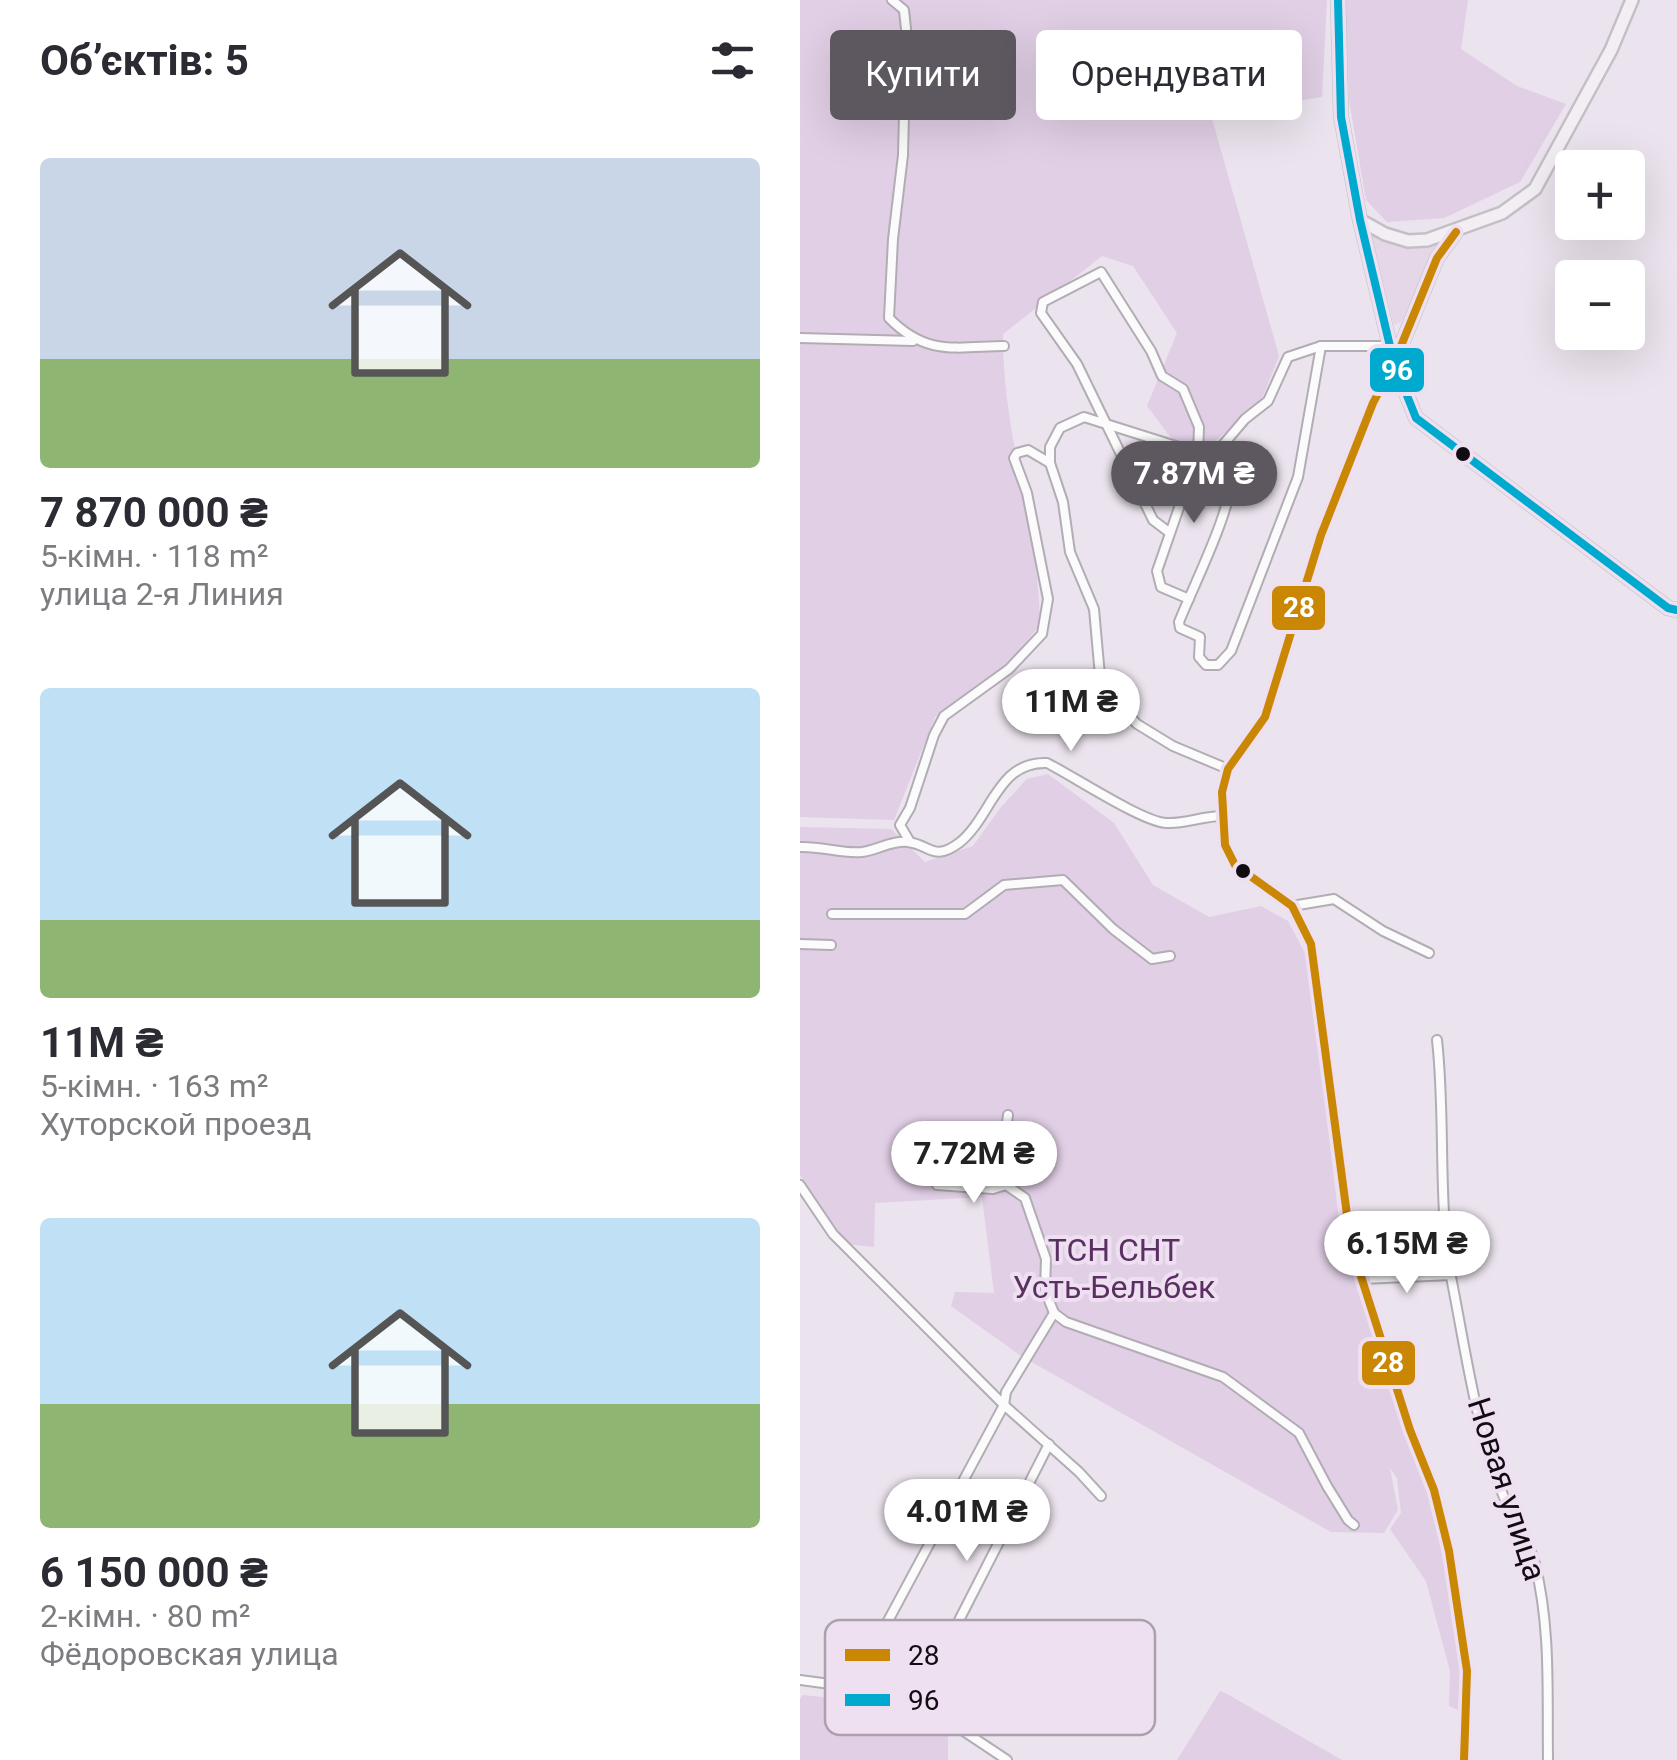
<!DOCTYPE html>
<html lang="uk">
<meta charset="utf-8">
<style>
:root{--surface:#fff;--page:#f7f7f7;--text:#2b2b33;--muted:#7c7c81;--accent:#5d575f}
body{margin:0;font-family:Roboto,sans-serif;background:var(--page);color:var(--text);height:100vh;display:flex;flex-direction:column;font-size:38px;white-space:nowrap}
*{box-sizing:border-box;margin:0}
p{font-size:32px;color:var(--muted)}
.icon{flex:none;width:55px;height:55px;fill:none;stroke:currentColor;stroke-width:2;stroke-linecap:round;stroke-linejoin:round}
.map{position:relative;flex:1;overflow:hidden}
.panel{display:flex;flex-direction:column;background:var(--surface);width:800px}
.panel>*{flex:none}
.hud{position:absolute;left:30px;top:30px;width:695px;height:90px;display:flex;gap:20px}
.fabs{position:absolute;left:755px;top:150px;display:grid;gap:20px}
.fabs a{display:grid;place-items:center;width:90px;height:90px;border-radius:10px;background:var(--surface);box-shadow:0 10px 40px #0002;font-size:50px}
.price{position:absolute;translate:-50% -85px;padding:0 22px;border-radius:35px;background:#fff;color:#222;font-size:32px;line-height:65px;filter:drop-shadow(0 2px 5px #0008)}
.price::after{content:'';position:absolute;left:50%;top:60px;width:30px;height:22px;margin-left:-15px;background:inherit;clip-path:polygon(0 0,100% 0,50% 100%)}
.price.on{background:var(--accent);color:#fff}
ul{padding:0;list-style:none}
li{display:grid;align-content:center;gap:20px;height:530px;padding:0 40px}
li span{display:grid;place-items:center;height:310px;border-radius:10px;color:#555}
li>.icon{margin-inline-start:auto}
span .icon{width:180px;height:180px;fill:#fffc;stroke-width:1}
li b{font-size:42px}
h2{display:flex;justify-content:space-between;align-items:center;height:120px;padding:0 40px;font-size:42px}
.tag{padding:0 35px;border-radius:10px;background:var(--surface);box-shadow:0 10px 40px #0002;font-size:35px;line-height:90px}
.tag.on{background:var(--accent);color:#fff}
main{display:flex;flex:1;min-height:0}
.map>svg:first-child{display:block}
</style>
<main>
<section class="panel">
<h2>Об’єктів: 5<svg class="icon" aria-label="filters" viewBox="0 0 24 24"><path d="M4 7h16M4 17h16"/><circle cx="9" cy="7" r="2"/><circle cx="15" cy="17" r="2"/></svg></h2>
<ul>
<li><span style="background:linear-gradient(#c9d6e8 65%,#8fb573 0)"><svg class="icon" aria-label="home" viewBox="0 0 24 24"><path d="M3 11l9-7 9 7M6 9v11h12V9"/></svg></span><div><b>7 870 000 ₴</b><p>5-кімн. · 118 m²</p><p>улица 2-я Линия</p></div></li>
<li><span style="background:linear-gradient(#bfe0f5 75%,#8fb573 0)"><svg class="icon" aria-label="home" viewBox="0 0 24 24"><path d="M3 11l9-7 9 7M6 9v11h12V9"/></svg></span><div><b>11M ₴</b><p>5-кімн. · 163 m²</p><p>Хуторской проезд</p></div></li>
<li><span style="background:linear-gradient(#bfe0f5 60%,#8fb573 0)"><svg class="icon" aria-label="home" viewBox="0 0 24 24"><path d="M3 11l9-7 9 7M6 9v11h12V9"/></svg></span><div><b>6 150 000 ₴</b><p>2-кімн. · 80 m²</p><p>Фёдоровская улица</p></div></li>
</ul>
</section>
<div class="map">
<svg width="877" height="1760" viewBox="0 0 877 1760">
<rect width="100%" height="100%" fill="#ebe3ed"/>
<!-- built -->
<path fill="#e5d7e8" d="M570,231L626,245L642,241L602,321L594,325Z"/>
<!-- green -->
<g fill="#e1cfe5">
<path d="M0,0H527L522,97L411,115L479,356L461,401L407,448L377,446L347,406L377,333L333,266L302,256L203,334C202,435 239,526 240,625L207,664L135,717L94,820L0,817Z"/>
<path d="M545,0H668L661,49L717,86L766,104L720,182L644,218L587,222L566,200L549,100Z"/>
<path d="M248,774L314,823L353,885L409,917L461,906L488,921L508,959L541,1238L606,1440L627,1493L643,1557L660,1673L658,1710L649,1706L650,1671L626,1581L590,1529L601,1513L597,1478L590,1468L598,1510L584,1533L531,1532L221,1356L151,1306L155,1292L194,1293L182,1197L75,1203L74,1247L46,1244L0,1175V827L91,829L125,862L173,846L201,807L227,779Z"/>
<path d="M420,1691L427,1694L542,1760H377Z"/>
<path d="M3,1695L101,1705L148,1736V1760H0V1699Z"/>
</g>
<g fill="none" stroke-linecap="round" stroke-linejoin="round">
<defs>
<g id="minor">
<path d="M92,0L104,10L106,29L103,155L93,239L89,318C126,356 155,347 204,346"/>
<path d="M0,338L113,341"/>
<path d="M594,363L573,403L521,535L465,717L428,769L422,792L425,845L435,865L492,906L511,944L551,1245L610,1430L634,1490L649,1551L667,1671L664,1760"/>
<path d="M422,446C426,452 431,459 432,467C436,503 393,586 379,622L380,628L400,637L399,657L406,665H418L431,651L498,477L521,346"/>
<path d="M370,533L353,520L277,364L241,313L243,302L301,272L351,351L362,376L383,389L399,427L398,453L357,571L361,587L389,599"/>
<path d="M428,769L373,746L337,724L310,696L300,676L294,609L270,552L263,502L250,463V447L260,428L284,417L398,453L422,446L445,419L468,401L488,357L521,346H591"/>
<path d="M110,842L100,825L110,808L134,735L144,716L209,669L242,634L248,599L227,493L214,458L217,453L228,450L250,463"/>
<path d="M0,847C21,846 42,854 62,852C77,850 93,840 108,842C131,845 133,862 159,843C192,817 197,761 247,763C273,776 344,823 367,823C385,824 403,816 422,816"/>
<path d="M492,906L534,899L583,931L629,953"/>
<path d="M32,914H165L204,885L263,880L313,929L352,959L370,956"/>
<path d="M0,944L31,945"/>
<path d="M637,1040C646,1120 637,1203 652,1282C666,1353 676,1428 703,1495C712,1519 729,1540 735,1564C751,1628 747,1694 748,1760"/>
<path d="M208,1115L201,1164L206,1185L225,1198L246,1259L245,1290L254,1313L266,1322L423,1377L499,1433L527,1486L548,1520L554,1525"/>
<path d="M0,1185L33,1234L204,1405L279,1472L301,1496"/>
<path d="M137,1185L193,1189L206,1185"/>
<path d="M562,1279L651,1275"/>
<path d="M0,1680L97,1693L114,1698L207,1760"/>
<path d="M53,1686L204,1405L206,1392L254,1313"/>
<path d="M114,1698L151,1636L249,1444"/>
</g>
<g id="primary">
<path d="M538,0L541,117L560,220L594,363L616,418L868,608L877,610"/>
<path d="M560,220L585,234L608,241L627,240L702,213L735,189L811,50L832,0"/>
<path d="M596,358L637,258L656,232"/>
</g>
</defs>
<!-- minor casing -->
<use href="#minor" stroke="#b2acb4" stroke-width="12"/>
<!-- primary casing -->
<use href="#primary" stroke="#c4bfc5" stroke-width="16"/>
<!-- minor -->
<use href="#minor" stroke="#fcfbfc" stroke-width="8"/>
<!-- primary -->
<use href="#primary" stroke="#f3eef4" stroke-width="11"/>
<defs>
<path id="bus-1" d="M656,232L637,258L594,363L573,403L521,535L465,717L428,769L422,792L425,845L435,865L492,906L511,944L551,1245L610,1430L634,1490L649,1551L667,1671L664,1760"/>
<path id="bus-2" d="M538,0L541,117L560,220L594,363L616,418L868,608L877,610"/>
</defs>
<!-- bus-1 casing -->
<use href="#bus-1" stroke="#eedff1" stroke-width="15"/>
<!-- bus-2 casing -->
<use href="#bus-2" stroke="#eedff1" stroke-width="15"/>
<!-- bus-1 -->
<use href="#bus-1" stroke="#c98704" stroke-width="8"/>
<!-- bus-2 -->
<use href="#bus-2" stroke="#00a9ce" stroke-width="8"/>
</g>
<!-- markers -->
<g fill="#110c12" stroke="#eedff1" stroke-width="4">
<circle cx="663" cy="454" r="9"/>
<circle cx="443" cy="871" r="9"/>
</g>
<g text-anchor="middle" stroke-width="8" stroke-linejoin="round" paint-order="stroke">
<!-- park labels -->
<g font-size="32" fill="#5a3063" stroke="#eedff1">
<text x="314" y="1261">ТСН СНТ<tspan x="314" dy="37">Усть-Бельбек</tspan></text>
</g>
<!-- street labels -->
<g font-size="32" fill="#110c12" stroke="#eedff1">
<text transform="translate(707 1489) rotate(72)" y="11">Новая улица</text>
</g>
</g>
<!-- legend -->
<rect x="25" y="1620" width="330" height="115" rx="15" fill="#eedff1" stroke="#aca0ae" stroke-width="2.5"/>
<rect x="45" y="1649" width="45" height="12" fill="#c98704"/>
<rect x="45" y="1694" width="45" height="12" fill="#00a9ce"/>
<g font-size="28" fill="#110c12">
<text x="108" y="1665">28</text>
<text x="108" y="1710">96</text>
</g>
<g stroke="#eedff1" stroke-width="4">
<rect x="568" y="346" width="58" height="48" rx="10" fill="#00a9ce"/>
<rect x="470" y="584" width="57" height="48" rx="10" fill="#c98704"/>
<rect x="560" y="1339" width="57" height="48" rx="10" fill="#c98704"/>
</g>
<g font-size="28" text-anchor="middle" font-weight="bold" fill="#fff">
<text x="597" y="380">96</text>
<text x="499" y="617">28</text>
<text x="588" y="1372">28</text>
</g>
</svg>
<div class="fabs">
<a>+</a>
<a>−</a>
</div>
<b class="price on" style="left:394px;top:526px">7.87M ₴</b>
<b class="price" style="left:271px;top:754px">11M ₴</b>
<b class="price" style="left:174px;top:1206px">7.72M ₴</b>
<b class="price" style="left:607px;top:1296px">6.15M ₴</b>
<b class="price" style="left:167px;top:1564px">4.01M ₴</b>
<div class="hud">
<a class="tag on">Купити</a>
<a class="tag">Орендувати</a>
</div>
</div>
</main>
